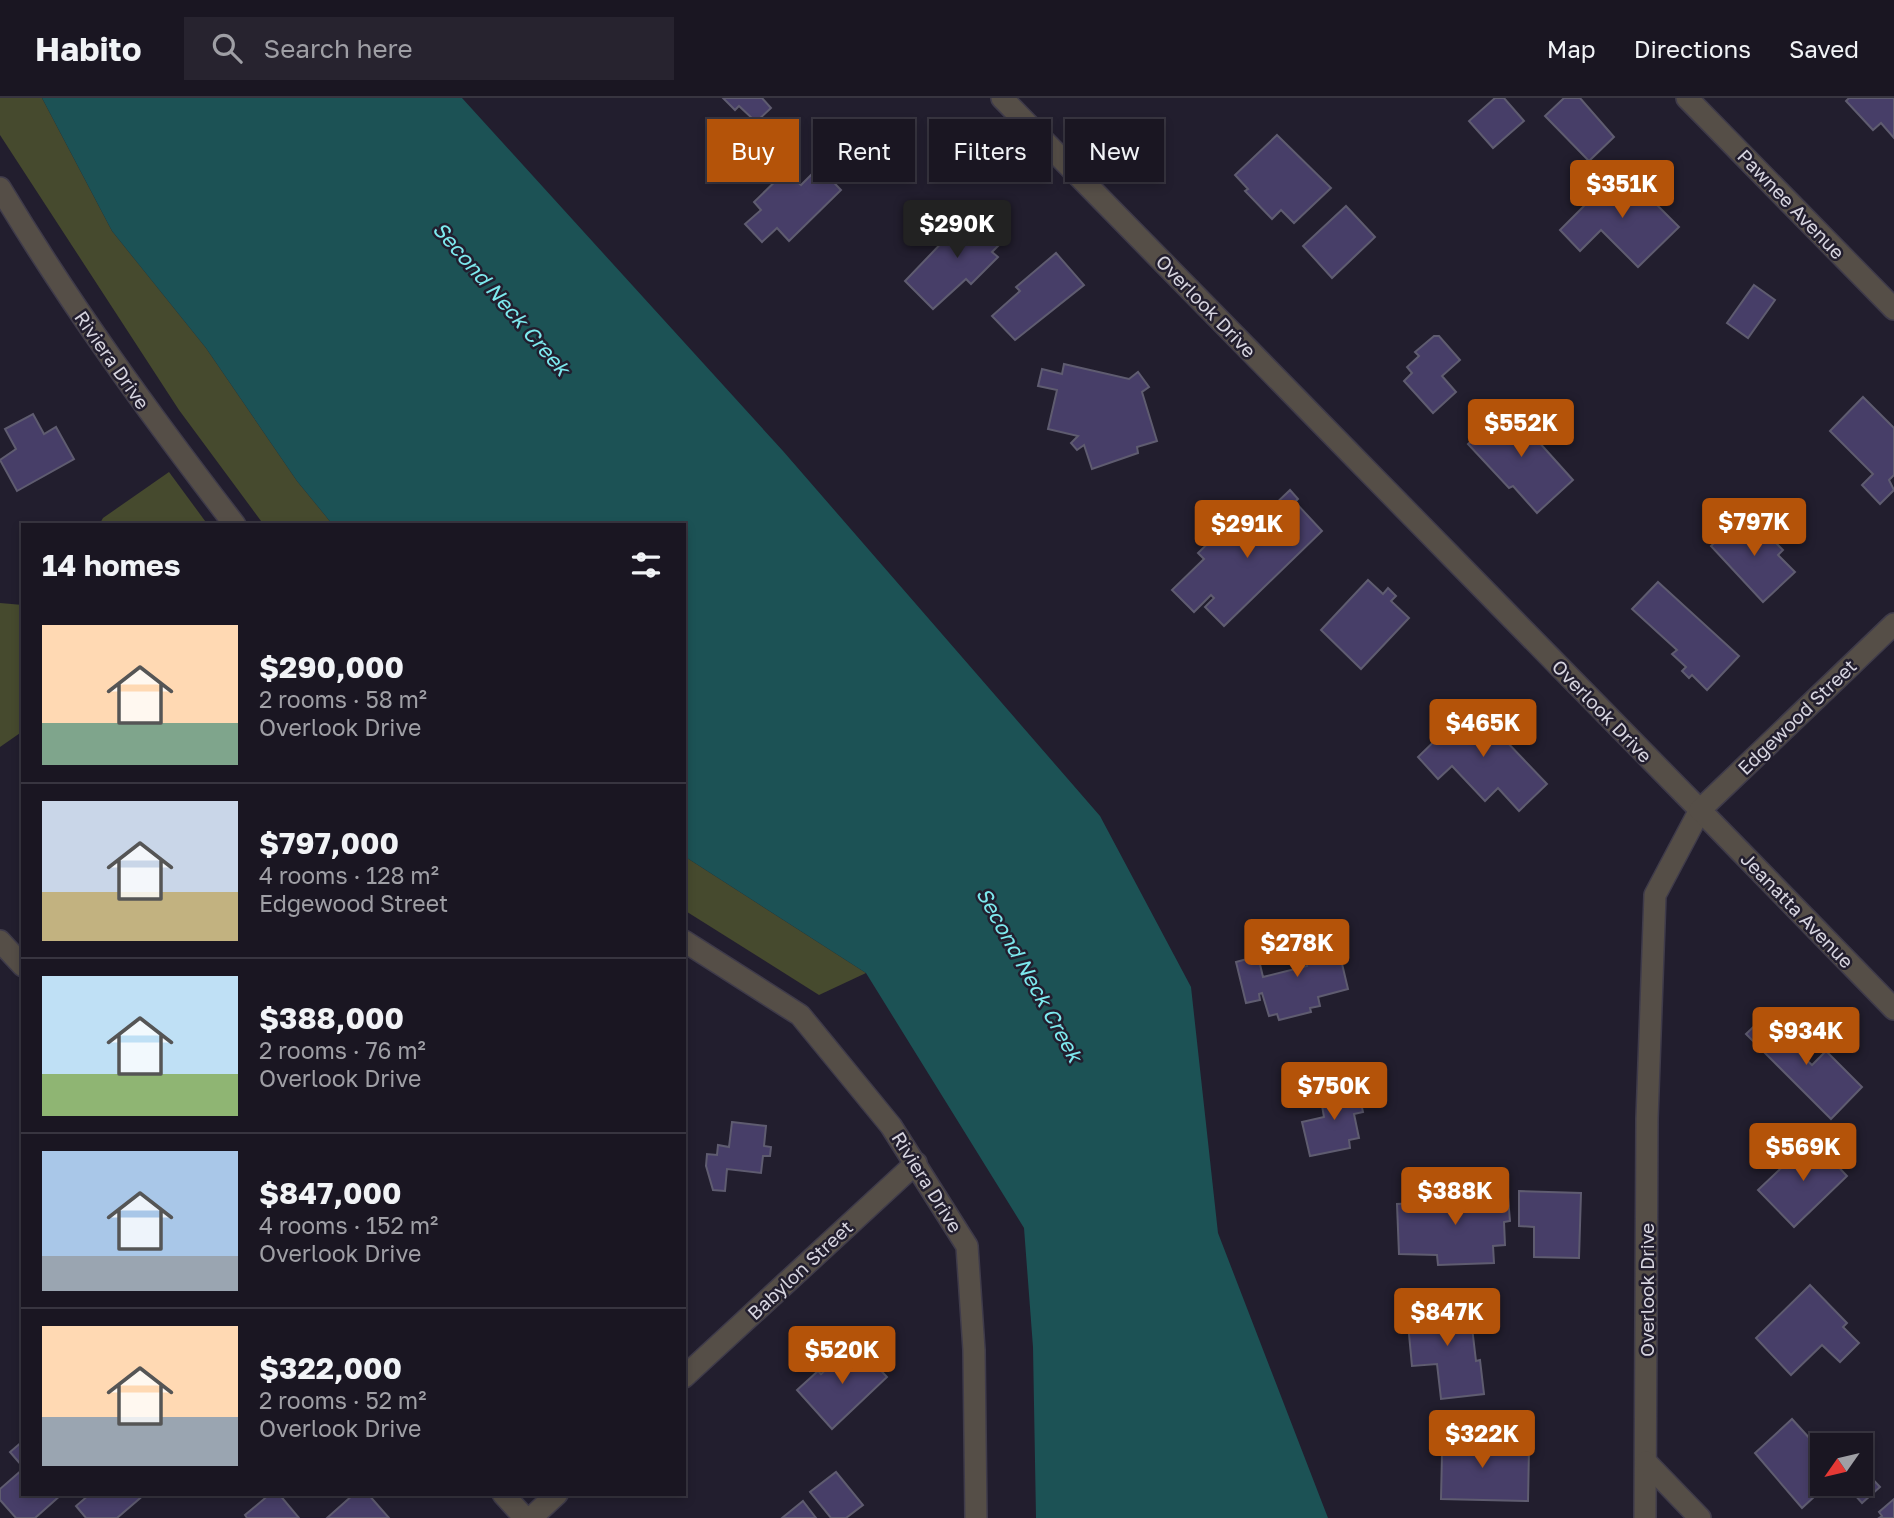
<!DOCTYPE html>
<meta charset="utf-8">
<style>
:root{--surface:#1a1622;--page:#27232f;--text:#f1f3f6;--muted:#9f9fa5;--line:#383540;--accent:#b45309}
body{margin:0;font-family:"Golos Text",sans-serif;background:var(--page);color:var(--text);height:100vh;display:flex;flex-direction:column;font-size:26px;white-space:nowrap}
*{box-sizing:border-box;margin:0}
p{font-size:23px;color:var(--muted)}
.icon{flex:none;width:38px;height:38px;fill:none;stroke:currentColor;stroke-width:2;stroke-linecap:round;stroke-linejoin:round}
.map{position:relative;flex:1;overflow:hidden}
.details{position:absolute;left:21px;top:425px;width:665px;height:973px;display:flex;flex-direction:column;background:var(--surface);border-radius:0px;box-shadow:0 4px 10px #0003,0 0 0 2px var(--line)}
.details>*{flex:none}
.top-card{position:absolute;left:707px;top:21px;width:665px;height:63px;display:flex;gap:14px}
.needle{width:46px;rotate:236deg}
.controls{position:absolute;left:1810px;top:1335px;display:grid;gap:14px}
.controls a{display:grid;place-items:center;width:63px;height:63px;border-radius:0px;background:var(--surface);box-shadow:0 4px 10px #0003,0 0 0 2px var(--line);font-size:35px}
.price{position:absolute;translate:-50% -60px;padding:0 16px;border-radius:7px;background:var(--accent);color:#fff;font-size:23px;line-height:46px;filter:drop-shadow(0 2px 4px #0008)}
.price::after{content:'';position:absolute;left:50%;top:42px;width:21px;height:16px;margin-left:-10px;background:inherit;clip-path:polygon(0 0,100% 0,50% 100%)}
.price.selected{background:#222;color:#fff}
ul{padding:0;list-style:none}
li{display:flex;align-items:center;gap:21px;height:175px;padding:0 21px}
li+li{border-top:2px solid var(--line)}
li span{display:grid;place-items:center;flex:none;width:196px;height:140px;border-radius:0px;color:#555}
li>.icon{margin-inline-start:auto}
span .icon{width:84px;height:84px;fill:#fffc;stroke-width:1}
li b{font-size:30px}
h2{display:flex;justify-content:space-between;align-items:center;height:84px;padding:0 21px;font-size:30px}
.chip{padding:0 24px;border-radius:0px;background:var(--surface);box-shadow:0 4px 10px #0003,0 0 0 2px var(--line);font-size:24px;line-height:63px}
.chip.selected{background:var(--accent);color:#fff}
header{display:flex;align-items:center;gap:42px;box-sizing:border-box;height:98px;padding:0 35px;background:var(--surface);border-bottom:2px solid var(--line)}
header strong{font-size:33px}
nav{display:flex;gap:38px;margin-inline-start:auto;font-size:24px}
.search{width:490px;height:63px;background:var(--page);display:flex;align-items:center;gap:18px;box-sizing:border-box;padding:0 24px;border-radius:0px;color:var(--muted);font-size:26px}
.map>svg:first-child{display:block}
</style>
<header>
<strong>Habito</strong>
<div class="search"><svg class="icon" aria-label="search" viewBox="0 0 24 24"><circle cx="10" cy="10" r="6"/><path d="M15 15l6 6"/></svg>Search here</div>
<nav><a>Map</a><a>Directions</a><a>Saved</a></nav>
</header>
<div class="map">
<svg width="1894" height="1420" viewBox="0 0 1894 1420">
<rect width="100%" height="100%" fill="#221e2e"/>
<!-- green -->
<g fill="#464a2e">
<path d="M0,0H42L112,133L206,250L297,383L333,427H264L179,312L0,37Z"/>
<path d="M169,374L208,427H99L103,420Z"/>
<path d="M0,505L23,507V633L0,649Z"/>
<path d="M684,758L866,875L819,897L684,812Z"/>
</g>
<!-- water -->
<path fill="#1c5255" d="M42,0H462L783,353L1100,718L1191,889L1218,1135L1328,1420H1036L1033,1249L1024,1130L866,875L684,758V427H333L297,383L206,250L112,133Z"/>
<!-- building -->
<g fill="#473e68" stroke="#5f5c70" stroke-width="2">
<path d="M723,0H762L771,10L756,24L739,8L735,12Z"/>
<path d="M1495,0H1504L1524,23L1493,50L1469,23Z"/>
<path d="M1564,0H1580L1614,39L1589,63L1545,18Z"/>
<path d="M1849,0H1894V40L1881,25L1873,32L1846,3Z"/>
<path d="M1277,37L1331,90L1294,125L1281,112L1272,121L1245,93L1248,91L1235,77Z"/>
<path d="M819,69L841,92L789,143L777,130L762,144L745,126L761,112L754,104L786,73L801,87Z"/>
<path d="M1621,71L1679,129L1638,169L1601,132L1580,153L1560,132Z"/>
<path d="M1346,108L1375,139L1332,180L1303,148Z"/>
<path d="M975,110L1005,141L992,154L998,159L971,186L966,181L933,211L905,183Z"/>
<path d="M1056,155L1084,187L1015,242L992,218L1020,193L1016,189Z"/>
<path d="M1754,187L1775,202L1748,240L1727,225Z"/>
<path d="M1434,238H1439L1460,262L1442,278L1456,294L1433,315L1404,283L1412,275L1407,269L1419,258L1415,254Z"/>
<path d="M1064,266L1129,281L1138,274L1149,289L1142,294L1157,343L1137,349L1138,355L1092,371L1084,347L1077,352L1071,345L1078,338L1048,331L1057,292L1038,288L1042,271L1062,276Z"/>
<path d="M1863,299L1894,330V377L1889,382L1894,392L1880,406L1862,387L1873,376L1830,333Z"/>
<path d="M1520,309L1535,325L1528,332L1573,382L1537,415L1513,388L1509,390L1468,346L1501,316L1506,321Z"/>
<path d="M33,316L44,336L56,329L74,361L17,393L0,362L16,351L5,331Z"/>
<path d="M1290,392L1298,401L1295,404L1322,433L1224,528L1205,509L1214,500L1211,497L1194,514L1172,492L1204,461L1198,455L1224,430L1237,443Z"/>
<path d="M1743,418L1764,440L1768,437L1783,452L1778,457L1795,474L1763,504L1711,448Z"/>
<path d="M1368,482L1383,496L1388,490L1396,498L1391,503L1409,520L1361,571L1321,532Z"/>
<path d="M1658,484L1739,558L1707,592L1692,577L1689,580L1682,573L1686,569L1672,556L1677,552L1632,511Z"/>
<path d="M1473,606L1496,631L1501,627L1510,637L1505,642L1547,686L1519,713L1498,690L1485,703L1452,668L1438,681L1418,659L1450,628L1445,623L1458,610L1463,615Z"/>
<path d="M1334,832L1348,891L1318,899L1320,908L1310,910L1311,914L1279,922L1277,916L1269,918L1262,895L1259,896L1260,902L1246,905L1236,864L1258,858L1263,879L1307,868L1300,840Z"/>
<path d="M1769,914L1801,946L1796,952L1812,967L1826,953L1862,989L1831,1021L1746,936Z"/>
<path d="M1357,988L1363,1014L1354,1016L1359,1040L1349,1042L1350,1050L1310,1058L1302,1024L1324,1019L1320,996Z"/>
<path d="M732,1024L766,1028L764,1048L771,1049L770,1058H763L761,1075L727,1071L725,1093L713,1092L706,1068L707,1056L717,1057L718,1047L729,1049Z"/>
<path d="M1812,1041L1847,1078L1794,1129L1758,1092Z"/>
<path d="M1487,1090V1093L1497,1092L1498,1100L1508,1099L1510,1123L1504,1124L1505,1147L1493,1148L1494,1165L1438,1167L1437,1157L1399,1156L1397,1106L1435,1104V1096L1452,1095V1091Z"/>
<path d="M1519,1093L1581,1095L1579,1160L1534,1159V1129L1519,1128Z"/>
<path d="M1810,1187L1847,1225L1843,1229L1859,1245L1840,1264L1822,1247L1791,1277L1756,1240Z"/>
<path d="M1469,1204L1476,1263L1480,1262L1484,1296L1441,1301L1437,1266L1412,1268L1407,1215Z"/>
<path d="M855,1245L887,1279L832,1331L797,1292L818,1273L821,1276Z"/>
<path d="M1792,1321L1822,1354V1386H1828L1802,1410L1755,1355Z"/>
<path d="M1438,1335H1475V1351L1529,1350L1528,1403L1441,1401L1442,1356H1438Z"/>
<path d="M23,1343V1369L10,1354Z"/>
<path d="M23,1371V1396H62L35,1420H16L0,1402V1391Z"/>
<path d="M1865,1373L1880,1389L1862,1405L1847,1388L1860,1386V1377Z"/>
<path d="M836,1374L863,1407L846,1420H831L810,1394Z"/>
<path d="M90,1396H145L117,1420H86L76,1408Z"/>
<path d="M270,1396H279L299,1420H247L245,1417Z"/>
<path d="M354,1396H368L389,1420H327Z"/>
<path d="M1894,1401V1420H1879L1882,1418L1879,1414Z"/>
<path d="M803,1403L816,1420H782Z"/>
</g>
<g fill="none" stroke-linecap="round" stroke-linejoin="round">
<defs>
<g id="minor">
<path d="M1002,0L1700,712L1655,797L1647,1021L1645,1420"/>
<path d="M1687,0L1894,211"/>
<path d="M0,90C71,208 151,318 235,427"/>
<path d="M1894,526L1700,712L1894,911"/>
<path d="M0,843L23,868"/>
<path d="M684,843L800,917L891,1028L967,1148L974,1252L976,1420"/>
<path d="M684,1279L916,1065"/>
<path d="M1646,1364L1700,1420"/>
<path d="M503,1396L525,1420"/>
<path d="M531,1420L557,1396"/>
</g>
</defs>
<!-- minor casing -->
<use href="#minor" stroke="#3f3b4a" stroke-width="24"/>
<!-- minor -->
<use href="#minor" stroke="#554e47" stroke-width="21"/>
</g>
<g text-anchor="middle" stroke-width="5" stroke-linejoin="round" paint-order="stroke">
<!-- street labels -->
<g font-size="19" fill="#d6d4df" stroke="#221e2e">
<text transform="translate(1791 106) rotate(46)" y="7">Pawnee Avenue</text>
<text transform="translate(1206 208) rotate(46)" y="7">Overlook Drive</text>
<text transform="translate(112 262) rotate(55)" y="7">Riviera Drive</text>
<text transform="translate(1602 613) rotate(46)" y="7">Overlook Drive</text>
<text transform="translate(1797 619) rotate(-44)" y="7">Edgewood Street</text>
<text transform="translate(1797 812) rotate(46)" y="7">Jeanatta Avenue</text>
<text transform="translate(927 1084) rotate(58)" y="7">Riviera Drive</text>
<text transform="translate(800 1172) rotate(-43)" y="7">Babylon Street</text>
<text transform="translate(1647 1192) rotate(-90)" y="7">Overlook Drive</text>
</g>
<!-- water labels -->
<g font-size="21" font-style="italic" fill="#7de9ee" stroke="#221e2e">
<text transform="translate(501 201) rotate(49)" y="7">Second Neck Creek</text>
<text transform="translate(1029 877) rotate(61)" y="7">Second Neck Creek</text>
</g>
</g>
</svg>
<div class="controls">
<a><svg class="needle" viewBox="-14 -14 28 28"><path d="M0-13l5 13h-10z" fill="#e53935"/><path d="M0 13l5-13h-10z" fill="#9f9fa5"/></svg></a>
</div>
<b class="price" style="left:1622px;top:122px">$351K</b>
<b class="price selected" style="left:957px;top:162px">$290K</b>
<b class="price" style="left:1521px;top:361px">$552K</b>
<b class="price" style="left:1754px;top:460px">$797K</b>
<b class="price" style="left:1247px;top:462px">$291K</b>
<b class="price" style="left:1483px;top:661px">$465K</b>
<b class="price" style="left:1297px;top:881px">$278K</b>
<b class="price" style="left:1806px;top:969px">$934K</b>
<b class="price" style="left:1334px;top:1024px">$750K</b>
<b class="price" style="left:1803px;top:1085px">$569K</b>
<b class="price" style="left:1455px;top:1129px">$388K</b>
<b class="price" style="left:1447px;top:1250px">$847K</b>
<b class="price" style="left:842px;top:1288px">$520K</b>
<b class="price" style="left:1482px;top:1372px">$322K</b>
<div class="top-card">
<a class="chip selected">Buy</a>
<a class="chip">Rent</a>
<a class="chip">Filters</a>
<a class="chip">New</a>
</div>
<section class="details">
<h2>14 homes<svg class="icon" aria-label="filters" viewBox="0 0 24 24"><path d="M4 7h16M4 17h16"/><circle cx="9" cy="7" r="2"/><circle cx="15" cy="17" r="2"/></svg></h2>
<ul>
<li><span style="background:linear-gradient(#ffd9b3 70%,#7fa58c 0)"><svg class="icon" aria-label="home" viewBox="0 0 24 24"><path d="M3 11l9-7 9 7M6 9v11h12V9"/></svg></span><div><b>$290,000</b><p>2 rooms · 58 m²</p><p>Overlook Drive</p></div></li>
<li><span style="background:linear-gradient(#c9d6e8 65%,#c2b280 0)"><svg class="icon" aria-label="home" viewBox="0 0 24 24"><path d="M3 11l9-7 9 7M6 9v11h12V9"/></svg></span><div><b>$797,000</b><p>4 rooms · 128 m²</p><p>Edgewood Street</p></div></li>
<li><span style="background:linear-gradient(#bfe0f5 70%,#8fb573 0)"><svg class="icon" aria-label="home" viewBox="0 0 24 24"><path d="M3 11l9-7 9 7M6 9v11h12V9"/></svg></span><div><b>$388,000</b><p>2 rooms · 76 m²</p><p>Overlook Drive</p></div></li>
<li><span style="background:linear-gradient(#a9c7e8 75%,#9aa5b1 0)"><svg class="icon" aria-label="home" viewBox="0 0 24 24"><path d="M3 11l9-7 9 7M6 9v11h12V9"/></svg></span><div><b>$847,000</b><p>4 rooms · 152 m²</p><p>Overlook Drive</p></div></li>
<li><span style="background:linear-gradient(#ffd9b3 65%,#9aa5b1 0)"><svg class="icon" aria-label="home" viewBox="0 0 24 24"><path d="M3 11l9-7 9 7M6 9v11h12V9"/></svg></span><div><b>$322,000</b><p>2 rooms · 52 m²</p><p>Overlook Drive</p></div></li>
</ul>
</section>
</div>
